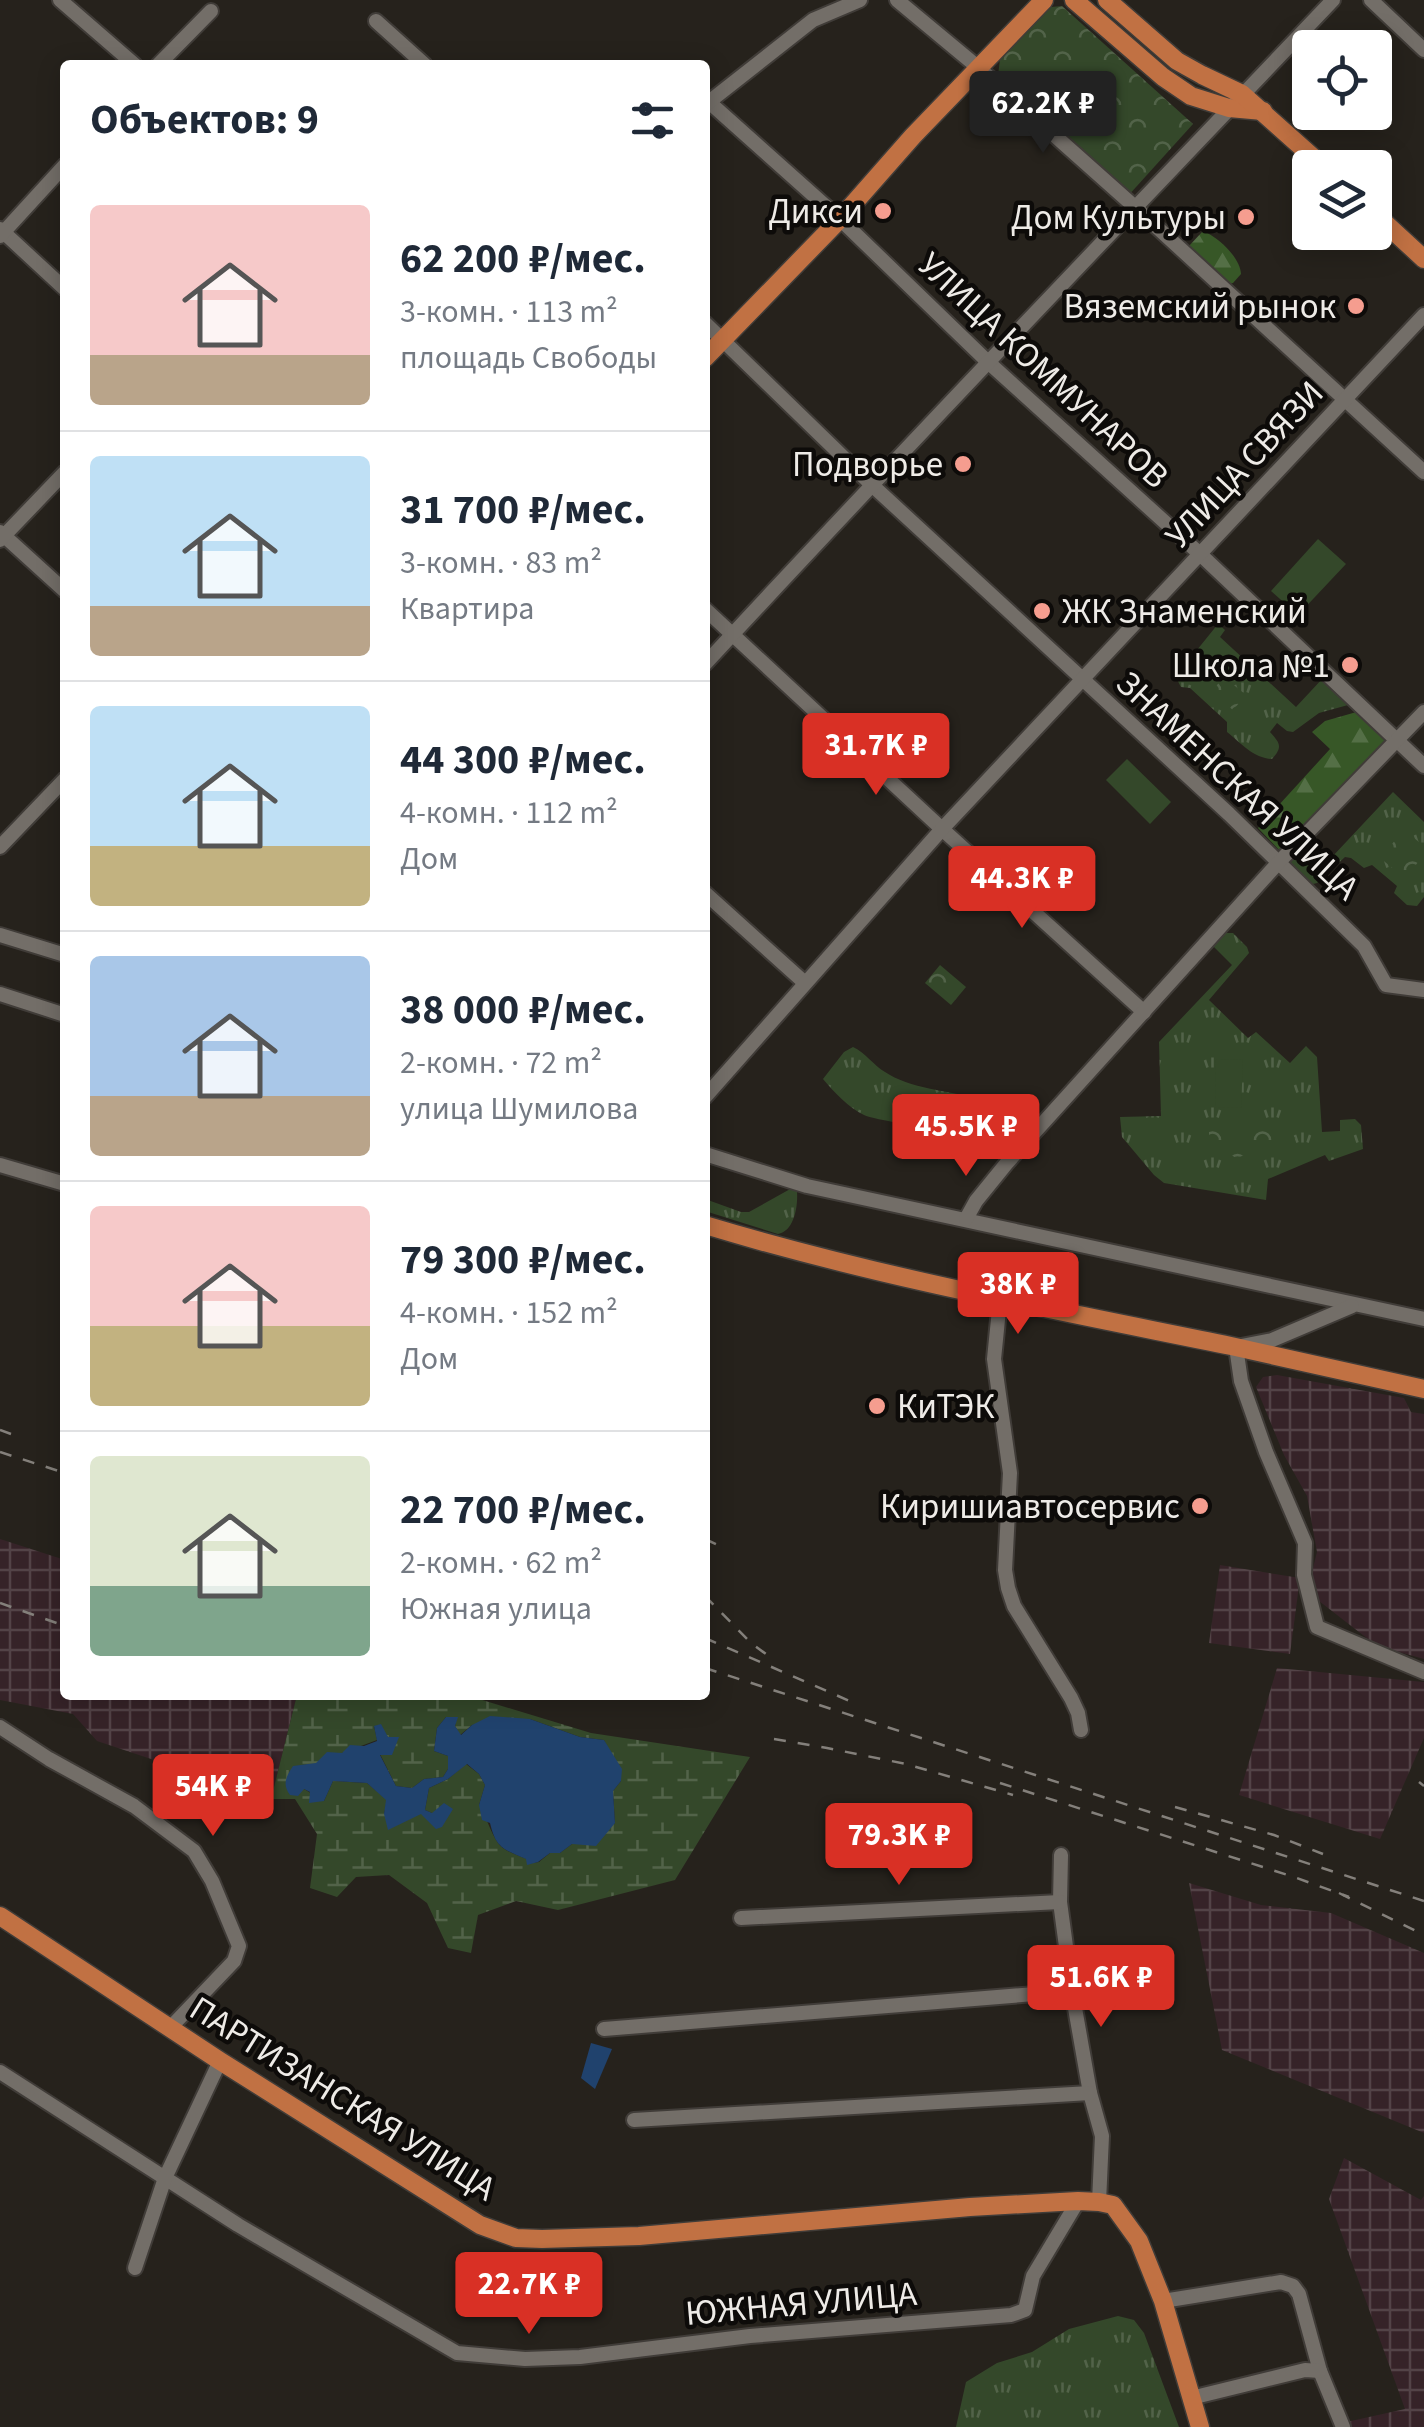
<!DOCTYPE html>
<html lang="ru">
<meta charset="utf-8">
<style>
:root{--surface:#fff;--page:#f2f2f3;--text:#1f2937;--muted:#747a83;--line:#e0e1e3;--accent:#d93025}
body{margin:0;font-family:"Source Sans 3",sans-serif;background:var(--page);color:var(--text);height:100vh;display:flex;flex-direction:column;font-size:38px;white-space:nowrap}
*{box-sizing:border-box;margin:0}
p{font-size:32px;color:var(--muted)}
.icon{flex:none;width:55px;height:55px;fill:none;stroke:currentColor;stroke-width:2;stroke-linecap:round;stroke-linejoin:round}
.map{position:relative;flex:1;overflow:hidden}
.drawer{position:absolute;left:60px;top:60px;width:650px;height:1640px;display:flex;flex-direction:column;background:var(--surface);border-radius:10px;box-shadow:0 5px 25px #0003}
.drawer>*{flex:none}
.tools{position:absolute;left:1292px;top:30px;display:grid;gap:20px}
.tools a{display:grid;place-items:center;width:100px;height:100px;border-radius:10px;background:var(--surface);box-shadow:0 5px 25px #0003;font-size:50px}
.price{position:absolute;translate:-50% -85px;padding:0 22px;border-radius:10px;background:var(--accent);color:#fff;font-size:32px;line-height:65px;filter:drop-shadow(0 2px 5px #0008)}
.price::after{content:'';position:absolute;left:50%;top:60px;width:30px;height:22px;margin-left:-15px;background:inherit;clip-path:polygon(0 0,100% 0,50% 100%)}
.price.selected{background:#222;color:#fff}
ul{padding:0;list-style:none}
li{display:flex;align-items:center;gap:30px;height:250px;padding:0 30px}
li+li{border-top:2px solid var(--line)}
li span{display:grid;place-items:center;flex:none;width:280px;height:200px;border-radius:10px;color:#555}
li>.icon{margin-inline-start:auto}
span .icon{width:120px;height:120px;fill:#fffc;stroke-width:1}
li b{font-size:42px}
h2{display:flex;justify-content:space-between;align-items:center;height:120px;padding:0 30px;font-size:42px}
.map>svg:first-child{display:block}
</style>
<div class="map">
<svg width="1424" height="2427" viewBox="0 0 1424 2427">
<defs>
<pattern id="industrial-grid" width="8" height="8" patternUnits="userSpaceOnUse" patternTransform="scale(2.5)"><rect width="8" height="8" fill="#362328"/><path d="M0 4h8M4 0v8" fill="none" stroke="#534347"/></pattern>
<pattern id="grass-tufts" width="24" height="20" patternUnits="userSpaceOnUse" patternTransform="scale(2.5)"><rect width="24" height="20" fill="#34482a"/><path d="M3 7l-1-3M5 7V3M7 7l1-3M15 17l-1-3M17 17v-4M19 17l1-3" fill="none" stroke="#526349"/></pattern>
<pattern id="forest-firs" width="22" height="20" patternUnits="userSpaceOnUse" patternTransform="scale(2.5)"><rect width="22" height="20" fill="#375727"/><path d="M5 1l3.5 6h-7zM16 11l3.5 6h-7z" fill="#546f46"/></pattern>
<pattern id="wetland-marsh" width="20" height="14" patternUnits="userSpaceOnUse" patternTransform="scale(2.5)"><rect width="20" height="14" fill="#34482a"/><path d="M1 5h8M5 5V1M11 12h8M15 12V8" fill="none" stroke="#526349"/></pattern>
<pattern id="park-crowns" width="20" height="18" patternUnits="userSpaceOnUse" patternTransform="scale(2.5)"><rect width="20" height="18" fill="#34482a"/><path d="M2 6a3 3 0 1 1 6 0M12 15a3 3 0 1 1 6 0" fill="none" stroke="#526349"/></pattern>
</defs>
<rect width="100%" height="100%" fill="#26221c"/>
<!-- industrial -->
<g fill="url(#industrial-grid)">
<path d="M1277,1375L1404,1398L1411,1412L1424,1414V1659L1377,1646L1319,1601L1311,1576L1317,1552L1307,1496L1284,1455L1256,1387L1263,1377Z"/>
<path d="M0,1539L65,1560V1695H297L271,1799L97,1741L73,1714L0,1700Z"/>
<path d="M1220,1565L1300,1578L1290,1654L1209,1643Z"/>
<path d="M1277,1668L1424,1682V1738L1380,1839L1239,1795Z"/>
<path d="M1189,1883L1261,1905L1331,1913L1424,1953V2133L1222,2050Z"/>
<path d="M1344,2158L1421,2200L1424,2196V2427H1343L1342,2423L1405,2409L1329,2199Z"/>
</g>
<!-- grass -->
<g fill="url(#grass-tufts)">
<path d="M1218,624L1225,630L1220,637L1296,707L1324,677L1349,701L1348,705L1319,713L1293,732L1287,731L1277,723L1270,732C1280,743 1283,747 1272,759C1253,758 1241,743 1227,732V722L1190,688L1181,687C1177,681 1177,678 1180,671Z"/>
<path d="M1393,792L1424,822V897L1417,906L1407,905L1394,893L1397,886L1372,865L1364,868L1351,858L1345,857L1317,883L1313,884L1291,866L1290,862L1296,853L1317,873Z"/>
<path d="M1225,933H1233L1247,947L1249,953L1209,1000L1248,1038L1256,1032L1290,1063L1306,1046L1317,1057L1322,1132L1340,1131V1120L1355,1119L1361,1125L1363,1149L1329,1161L1325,1155L1268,1179L1266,1200L1164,1183L1154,1175L1122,1137L1120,1117L1161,1116L1159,1042L1232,965L1213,946Z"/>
<path d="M853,1047C866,1053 873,1065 885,1072C908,1088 951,1092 979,1098L983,1103C980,1112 968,1127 957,1129C946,1132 875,1120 864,1115C849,1108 834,1092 823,1079L844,1052Z"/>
<path d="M792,1188L797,1192C798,1207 794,1231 778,1234L705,1211V1199L741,1212H749Z"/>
<path d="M1118,2316L1134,2320L1144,2333L1179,2427H956L966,2382L997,2363L1032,2352L1069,2329Z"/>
</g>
<!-- forest -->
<g fill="url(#forest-firs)">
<path d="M1203,231C1218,237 1240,257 1241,274L1233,283L1226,285L1188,247Z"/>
<path d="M1360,711L1386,736L1385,741L1279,850L1258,828L1330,749L1312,732L1325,721Z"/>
</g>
<!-- wetland -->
<path fill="url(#wetland-marsh)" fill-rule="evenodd" d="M297,1695H466L591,1733L750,1757L675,1880L558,1910L516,1901L478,1915L471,1953L448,1948L427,1903L389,1875L356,1877L337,1897L310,1888L317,1834L295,1799H271ZM446,1717H457L455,1726L460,1735L472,1725L530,1719L580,1737L604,1740L621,1781L613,1791L615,1823L572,1844L560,1853H550L539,1862L527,1864V1859C519,1856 510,1853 503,1848C493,1841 487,1817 479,1805L485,1785L479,1774L466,1764L448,1779L429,1788L425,1810L432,1813L384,1814L387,1800L367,1783L333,1781L324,1801L304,1789L342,1753L377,1740L374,1726L388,1737H398L380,1754L396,1786L412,1788L424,1779L443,1777L448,1769V1756L434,1751L437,1728Z"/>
<!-- park -->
<g fill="url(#park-crowns)">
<path d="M1062,6L1193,124L1127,197L998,76L1000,59L1051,7Z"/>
<path d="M1224,677L1246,695L1233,710L1211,692Z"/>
<path d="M1404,830L1424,846V855L1405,878L1380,858Z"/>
<path d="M940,965L966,987L951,1005L925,983Z"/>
<path d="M1209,1125L1258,1126L1296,1138L1236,1158L1209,1141Z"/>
</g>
<!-- pitch -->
<g fill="#34482a">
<path d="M1318,539L1346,564L1298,615L1271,591Z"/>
<path d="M1127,759L1171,802L1150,824L1106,780Z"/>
<path d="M1216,1059L1243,1060L1241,1108L1215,1107Z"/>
</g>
<!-- water -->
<g fill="#20426d">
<path d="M490,1716L530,1719L580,1737L604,1740L622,1769L621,1781L613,1791L615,1823L596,1846L572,1844L560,1853H550L538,1862L527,1865L526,1859C504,1849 496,1849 490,1823L482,1820L479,1805L485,1785L479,1774L467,1764L448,1779L429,1788L425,1810L432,1813L444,1803L453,1809L442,1827L436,1829L421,1814L388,1830L384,1814L386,1800L367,1783L333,1781L324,1801L309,1803L310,1792L304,1789L298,1796L290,1795C282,1784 286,1777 293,1766L316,1763L327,1752L342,1753L350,1745L364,1746L377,1741L374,1726L381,1724L388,1737H399L392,1755H380L396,1786L412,1788L424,1779L443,1777L448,1769V1756L434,1751L437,1728L446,1717H458L455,1726L461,1735L472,1725Z"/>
<path d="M591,2043L612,2049L595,2089L581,2078Z"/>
</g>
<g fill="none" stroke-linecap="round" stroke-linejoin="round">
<defs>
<g id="minor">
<path d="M60,0L135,65"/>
<path d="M897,0L980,69L1136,208L1424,472"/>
<path d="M1371,0L1424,50"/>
<path d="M376,21L425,65"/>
<path d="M158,65L211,11"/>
<path d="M709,102L840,219L988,362L1200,554L1424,766"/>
<path d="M705,105L813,20L860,0"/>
<path d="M0,229L65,289"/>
<path d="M0,236L65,165"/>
<path d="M705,323L873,486L1229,814L1364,946L1386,985L1424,990"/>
<path d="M0,532L65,591"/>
<path d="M0,540L65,472"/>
<path d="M705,609L942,829L1144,1012"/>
<path d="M705,664C912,440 1123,221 1333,0"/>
<path d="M0,847L65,779"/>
<path d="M705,893L805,983"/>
<path d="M0,935L65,955"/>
<path d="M0,994L65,1015"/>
<path d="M705,1097L942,829L1424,315"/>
<path d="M705,1154L807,1186L1424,1319"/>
<path d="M0,1165L65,1184"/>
<path d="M966,1219L976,1201L1006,1164L1278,863L1424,712"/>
<path d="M1000,1300L994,1359L1010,1473L1005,1570L1008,1588L1014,1606L1071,1698L1078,1713L1081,1730"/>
<path d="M1352,1306L1272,1340L1236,1347L1241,1381L1266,1452L1305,1543L1304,1575L1317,1627L1424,1672"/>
<path d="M0,1727L49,1759L134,1806L194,1851L212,1881L239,1946L234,1961L170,2028"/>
<path d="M1061,1855L1060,1902L1072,1991L1090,2093L1102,2136L1099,2202"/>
<path d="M741,1918L1060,1902"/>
<path d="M604,2029L1072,1991"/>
<path d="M0,2072L238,2225L457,2353L525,2359L580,2357L750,2336L1011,2315L1025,2310L1033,2276L1078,2201"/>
<path d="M634,2120L1090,2093"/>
<path d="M135,2268L165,2178L220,2061"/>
<path d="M1163,2301L1281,2282L1293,2286L1299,2294L1320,2371L1343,2427"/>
<path d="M1191,2398L1305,2370L1320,2371"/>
</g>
<g id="major">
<path d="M1074,0L1163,77L1191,96L1229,108L1263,111"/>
<path d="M1107,0L1177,61L1202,75L1242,94L1325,168"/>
<path d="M1375,214L1424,259"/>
<path d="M705,358L840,219L913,136L1044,0"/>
<path d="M705,1225C877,1277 1055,1310 1231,1346C1296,1360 1360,1375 1424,1389"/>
<path d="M0,1916L220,2061L480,2225L516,2238L542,2239L639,2236L970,2207L1078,2201L1099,2202L1113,2205L1139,2241L1163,2301L1200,2427"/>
</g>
</defs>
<!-- minor casing -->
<use href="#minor" stroke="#403c38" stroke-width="18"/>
<!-- major casing -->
<use href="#major" stroke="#403c38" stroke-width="21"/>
<!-- minor -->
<use href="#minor" stroke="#736e68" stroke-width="14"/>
<!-- major -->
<use href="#major" stroke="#c17143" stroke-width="18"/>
<!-- rail -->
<g stroke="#84807b" stroke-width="2.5" stroke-dasharray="12 12" stroke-linecap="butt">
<path d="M0,1430L11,1434"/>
<path d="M0,1452L65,1473"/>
<path d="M705,1539L718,1545"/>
<path d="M705,1596L751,1643L770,1657"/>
<path d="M0,1603L65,1626"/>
<path d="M705,1638L852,1702"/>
<path d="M705,1668L1424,1901"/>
<path d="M774,1739L827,1748L906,1764L1013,1795"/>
<path d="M1419,1782L1424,1786"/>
<path d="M1000,1783L1294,1877L1349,1897"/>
<path d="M1175,1807L1274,1835L1323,1854"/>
<path d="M1339,1893L1424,1935"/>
</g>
</g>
<!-- markers -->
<g fill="#f59d8f" stroke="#0d0b09" stroke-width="4">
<circle cx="883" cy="211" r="10"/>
<circle cx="1246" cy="217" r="10"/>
<circle cx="1356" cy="306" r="10"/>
<circle cx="963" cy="464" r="10"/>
<circle cx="1042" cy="611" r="10"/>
<circle cx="1350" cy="665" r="10"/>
<circle cx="877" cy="1406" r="10"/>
<circle cx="1200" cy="1506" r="10"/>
</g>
<g text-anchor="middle" stroke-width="9" stroke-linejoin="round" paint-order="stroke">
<!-- poi labels -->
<g font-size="35" fill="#eeebe7" stroke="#0d0b09" text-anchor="end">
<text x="863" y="223">Дикси</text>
<text x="1226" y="229">Дом Культуры</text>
<text x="1336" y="318">Вяземский рынок</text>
<text x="943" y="476">Подворье</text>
<text x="1062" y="623" text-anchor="start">ЖК Знаменский</text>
<text x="1330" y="677">Школа №1</text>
<text x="897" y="1418" text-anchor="start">КиТЭК</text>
<text x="1180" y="1518">Киришиавтосервис</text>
</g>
<!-- street labels -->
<g font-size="35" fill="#eeebe7" stroke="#0d0b09">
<text transform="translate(1044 370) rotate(43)" y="12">УЛИЦА КОММУНАРОВ</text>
<text transform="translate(1244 464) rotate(-47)" y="12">УЛИЦА СВЯЗИ</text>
<text transform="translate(1238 785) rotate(43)" y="12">ЗНАМЕНСКАЯ УЛИЦА</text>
<text transform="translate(343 2098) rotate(32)" y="12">ПАРТИЗАНСКАЯ УЛИЦА</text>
<text transform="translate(801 2303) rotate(-5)" y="12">ЮЖНАЯ УЛИЦА</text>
</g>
</g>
</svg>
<div class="tools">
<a><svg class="icon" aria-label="locate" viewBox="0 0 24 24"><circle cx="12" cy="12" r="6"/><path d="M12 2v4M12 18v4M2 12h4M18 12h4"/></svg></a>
<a><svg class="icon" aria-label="layers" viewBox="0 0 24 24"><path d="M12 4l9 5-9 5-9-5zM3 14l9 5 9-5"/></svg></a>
</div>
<b class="price selected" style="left:1043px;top:156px">62.2K ₽</b>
<b class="price" style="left:876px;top:798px">31.7K ₽</b>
<b class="price" style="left:1022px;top:931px">44.3K ₽</b>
<b class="price" style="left:966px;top:1179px">45.5K ₽</b>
<b class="price" style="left:1018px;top:1337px">38K ₽</b>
<b class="price" style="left:213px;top:1839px">54K ₽</b>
<b class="price" style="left:899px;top:1888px">79.3K ₽</b>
<b class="price" style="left:1101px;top:2030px">51.6K ₽</b>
<b class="price" style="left:529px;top:2337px">22.7K ₽</b>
<section class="drawer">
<h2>Объектов: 9<svg class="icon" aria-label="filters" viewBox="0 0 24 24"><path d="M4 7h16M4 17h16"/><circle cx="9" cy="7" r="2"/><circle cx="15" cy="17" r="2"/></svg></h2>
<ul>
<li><span style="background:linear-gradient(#f6c9c9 75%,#b9a48a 0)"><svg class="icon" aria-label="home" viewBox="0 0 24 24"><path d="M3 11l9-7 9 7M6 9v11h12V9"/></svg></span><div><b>62 200 ₽/мес.</b><p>3-комн. · 113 m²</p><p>площадь Свободы</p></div></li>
<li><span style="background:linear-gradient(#bfe0f5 75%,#b9a48a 0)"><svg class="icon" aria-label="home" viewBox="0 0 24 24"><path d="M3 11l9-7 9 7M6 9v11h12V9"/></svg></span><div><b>31 700 ₽/мес.</b><p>3-комн. · 83 m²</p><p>Квартира</p></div></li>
<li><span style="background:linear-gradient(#bfe0f5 70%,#c2b280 0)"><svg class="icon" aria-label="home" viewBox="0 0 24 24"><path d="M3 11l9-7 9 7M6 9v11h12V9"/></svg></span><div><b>44 300 ₽/мес.</b><p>4-комн. · 112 m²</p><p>Дом</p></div></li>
<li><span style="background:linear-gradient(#a9c7e8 70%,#b9a48a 0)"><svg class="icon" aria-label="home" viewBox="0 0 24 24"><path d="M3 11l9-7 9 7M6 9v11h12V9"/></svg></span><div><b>38 000 ₽/мес.</b><p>2-комн. · 72 m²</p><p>улица Шумилова</p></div></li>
<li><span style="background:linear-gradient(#f6c9c9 60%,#c2b280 0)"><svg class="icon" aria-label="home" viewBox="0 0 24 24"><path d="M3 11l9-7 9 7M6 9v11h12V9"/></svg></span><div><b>79 300 ₽/мес.</b><p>4-комн. · 152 m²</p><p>Дом</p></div></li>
<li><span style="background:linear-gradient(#dfe7d0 65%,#7fa58c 0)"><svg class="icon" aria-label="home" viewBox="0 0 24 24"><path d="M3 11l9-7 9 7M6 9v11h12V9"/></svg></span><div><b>22 700 ₽/мес.</b><p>2-комн. · 62 m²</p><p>Южная улица</p></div></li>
</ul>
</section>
</div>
